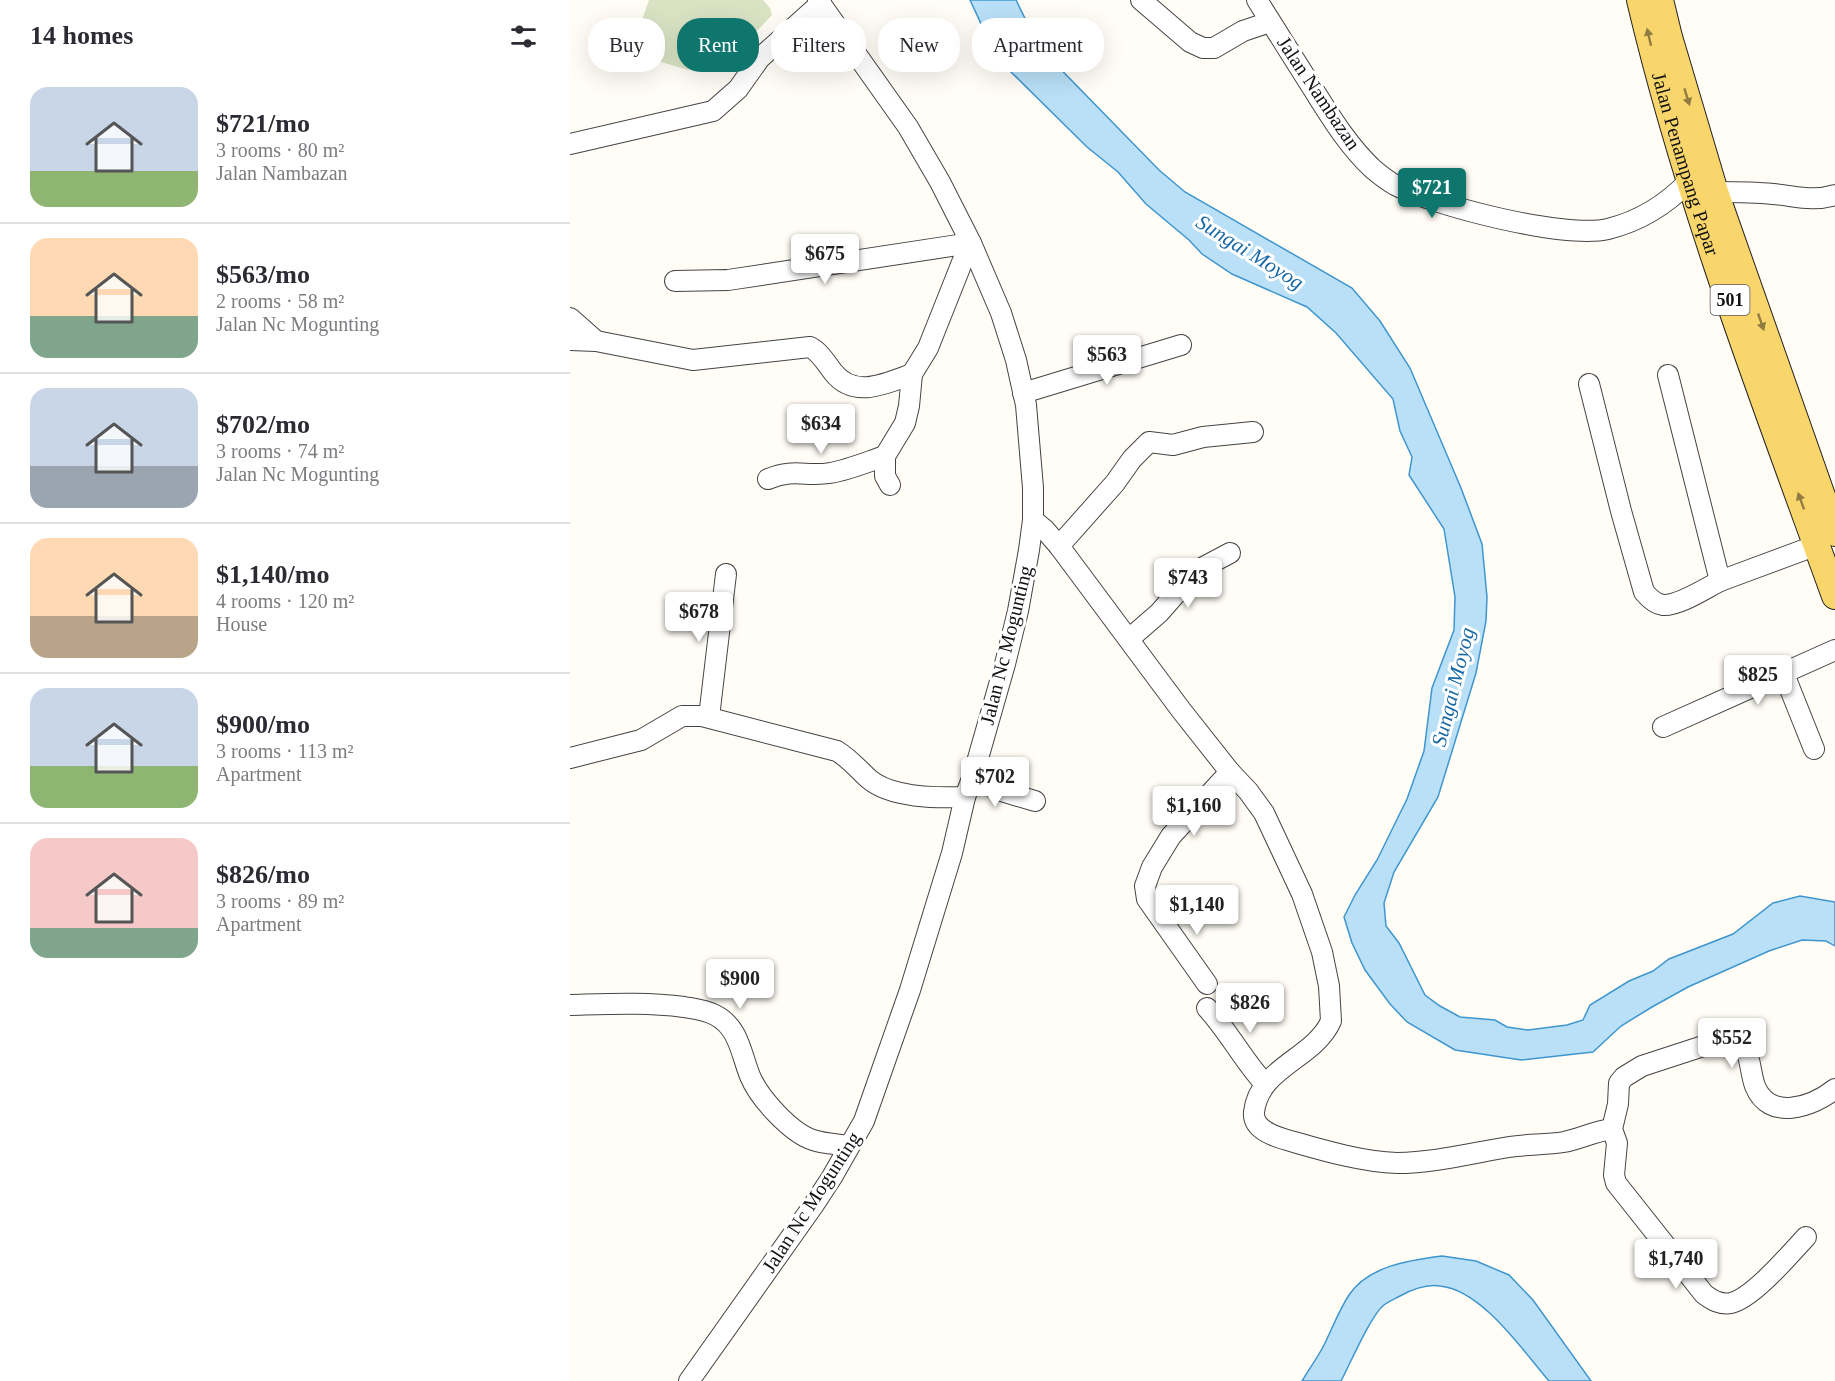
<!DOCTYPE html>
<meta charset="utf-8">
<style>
:root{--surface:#fff;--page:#f2f2f3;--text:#2b2b33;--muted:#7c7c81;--line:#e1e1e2;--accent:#0f766e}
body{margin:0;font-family:"Times New Roman",serif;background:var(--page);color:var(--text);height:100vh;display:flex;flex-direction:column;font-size:22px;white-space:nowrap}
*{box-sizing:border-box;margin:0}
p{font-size:20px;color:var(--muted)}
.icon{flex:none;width:33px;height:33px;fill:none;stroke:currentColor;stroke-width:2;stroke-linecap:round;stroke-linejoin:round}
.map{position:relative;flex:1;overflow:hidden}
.side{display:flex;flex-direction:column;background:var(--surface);width:570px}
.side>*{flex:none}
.top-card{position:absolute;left:18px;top:18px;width:570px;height:54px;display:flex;gap:12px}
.price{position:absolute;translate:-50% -51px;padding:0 14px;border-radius:6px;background:#fff;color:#222;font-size:20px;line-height:39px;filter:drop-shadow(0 2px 3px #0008)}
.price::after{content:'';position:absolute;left:50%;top:36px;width:18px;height:14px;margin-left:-9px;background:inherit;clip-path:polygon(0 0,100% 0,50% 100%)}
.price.selected{background:var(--accent);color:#fff}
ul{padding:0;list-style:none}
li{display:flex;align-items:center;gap:18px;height:150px;padding:0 30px}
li+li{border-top:2px solid var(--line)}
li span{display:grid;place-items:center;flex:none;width:168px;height:120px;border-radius:18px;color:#555}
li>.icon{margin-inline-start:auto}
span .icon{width:72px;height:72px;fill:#fffc;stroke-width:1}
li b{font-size:26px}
h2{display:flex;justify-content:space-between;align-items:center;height:72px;padding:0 30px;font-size:26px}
.chip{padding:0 21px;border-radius:24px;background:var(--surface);box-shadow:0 6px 24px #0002;font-size:21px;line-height:54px}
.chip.selected{background:var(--accent);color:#fff}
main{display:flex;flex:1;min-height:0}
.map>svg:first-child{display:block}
</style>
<main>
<section class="side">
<h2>14 homes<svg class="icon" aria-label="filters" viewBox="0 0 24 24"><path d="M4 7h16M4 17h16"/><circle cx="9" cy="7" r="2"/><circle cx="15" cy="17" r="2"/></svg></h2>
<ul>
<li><span style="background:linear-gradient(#c9d6e8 70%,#8fb573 0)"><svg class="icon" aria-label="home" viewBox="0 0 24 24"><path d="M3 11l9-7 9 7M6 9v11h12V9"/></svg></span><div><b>$721/mo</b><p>3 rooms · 80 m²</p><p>Jalan Nambazan</p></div></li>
<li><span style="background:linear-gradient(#ffd9b3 65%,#7fa58c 0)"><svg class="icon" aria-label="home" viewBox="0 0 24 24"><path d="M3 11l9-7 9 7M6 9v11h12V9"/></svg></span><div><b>$563/mo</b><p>2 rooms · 58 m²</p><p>Jalan Nc Mogunting</p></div></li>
<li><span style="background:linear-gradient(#c9d6e8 65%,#9aa5b1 0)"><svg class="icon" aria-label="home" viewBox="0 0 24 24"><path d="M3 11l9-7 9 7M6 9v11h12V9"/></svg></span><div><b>$702/mo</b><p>3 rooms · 74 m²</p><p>Jalan Nc Mogunting</p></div></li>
<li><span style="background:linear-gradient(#ffd9b3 65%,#b9a48a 0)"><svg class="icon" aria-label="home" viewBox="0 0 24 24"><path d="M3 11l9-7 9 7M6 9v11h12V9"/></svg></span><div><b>$1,140/mo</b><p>4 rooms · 120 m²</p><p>House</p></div></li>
<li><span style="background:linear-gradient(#c9d6e8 65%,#8fb573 0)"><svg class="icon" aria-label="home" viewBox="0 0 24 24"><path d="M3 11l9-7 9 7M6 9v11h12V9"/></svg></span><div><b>$900/mo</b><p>3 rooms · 113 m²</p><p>Apartment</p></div></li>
<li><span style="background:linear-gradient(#f6c9c9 75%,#7fa58c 0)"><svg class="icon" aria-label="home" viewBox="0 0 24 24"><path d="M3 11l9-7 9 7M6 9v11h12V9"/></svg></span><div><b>$826/mo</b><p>3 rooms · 89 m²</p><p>Apartment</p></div></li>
</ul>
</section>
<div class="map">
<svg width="1265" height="1381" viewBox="0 0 1265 1381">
<rect width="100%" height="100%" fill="#fffdf5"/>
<!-- cemetery -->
<path fill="#d9e3c4" d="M79,0H193L200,8L202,15L171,48L118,70L85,60L70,26Z"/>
<!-- water -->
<g fill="#b9e0f7" stroke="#3f96cf" stroke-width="1.5">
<path d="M400,0H446L469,47L589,170L615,192L782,288L810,321L840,368L891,488L912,544L917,597L916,621L906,673L868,797L824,872L814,903L816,926L829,943L855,995L870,1006L890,1017L925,1020L937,1027L958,1030L997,1025L1013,1020L1020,1005L1059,981L1083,971L1099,959L1163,934L1203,903L1230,896L1265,902V946L1256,941L1232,940L1199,951L1118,987L1082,1007L1051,1026L1023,1052L951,1060L885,1050L837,1022L820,1004L795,970L782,943L774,917L785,895L807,860L837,799L854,751L862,688L884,630L885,597L874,529L839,475L842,457L830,431L823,399L766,333L737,307L662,274L632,254L619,240L576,204L548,172L517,147L439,70L420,43Z"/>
<path d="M872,1256L906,1261L939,1275L963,1300L1021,1381H979C953,1351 912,1290 870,1286C857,1284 841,1290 830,1296C825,1299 819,1301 814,1305C801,1315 780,1364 771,1381H732C739,1369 748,1357 754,1345C762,1329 769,1310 779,1295C798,1266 840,1260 872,1256Z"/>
</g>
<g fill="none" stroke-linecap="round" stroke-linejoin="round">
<defs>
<g id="minor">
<path d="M571,0L620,42L633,48H644L673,31L700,22"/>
<path d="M687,0C704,27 721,54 738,81C758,112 776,144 803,169C810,175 818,181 825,185C865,206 995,239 1038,229C1070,221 1097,204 1119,181"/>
<path d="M0,144L143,111L168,89L190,58L251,3"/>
<path d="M1145,192C1164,192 1184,192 1203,194C1226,196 1242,202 1265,195"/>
<path d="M105,281L158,280L401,243"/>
<path d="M0,318L26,341"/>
<path d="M0,340L26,341L123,360L240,347C250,352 256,363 263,372C284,399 315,384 342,374"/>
<path d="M1098,375L1150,581L1247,545"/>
<path d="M1019,384L1051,511L1074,592C1079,598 1085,604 1093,605C1109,606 1136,588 1150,581"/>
<path d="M453,393L611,345"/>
<path d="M198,479C225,468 235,477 260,473C278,470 297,462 315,456"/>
<path d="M320,485L315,476V456L335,423L339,406L342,374L358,348L393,260L404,251"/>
<path d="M463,520L475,530L489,546L611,710L660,772L678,791L694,813L732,894L752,952L759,986L761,1021C744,1059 689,1067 684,1112C682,1131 709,1138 724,1142C755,1151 794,1162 827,1163C864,1163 902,1153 939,1147C957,1144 976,1145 994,1142C1010,1139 1025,1131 1042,1129"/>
<path d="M489,546L545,483L562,459L579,442L603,445L633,437L683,432"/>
<path d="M559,639L589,613L626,571L660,553"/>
<path d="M1214,674L1244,749"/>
<path d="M139,717L156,574"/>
<path d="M1093,727L1265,650"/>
<path d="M0,758L71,740L112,716H132L267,751C280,759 288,769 299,779C321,798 367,798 395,797"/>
<path d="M403,776L428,790L465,801"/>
<path d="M637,984L577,899L575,886L582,867L601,836L660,772"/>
<path d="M0,1005C38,1004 76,1002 114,1007C125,1009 135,1010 145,1015C169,1027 171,1054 180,1076C189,1098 221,1133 243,1140C255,1144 268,1144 279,1146"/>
<path d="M637,1008C659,1032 673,1060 695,1084"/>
<path d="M1236,1237C1220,1254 1183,1298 1161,1303C1150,1305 1142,1300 1134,1294L1046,1183L1044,1175L1047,1143L1042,1129L1048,1104L1049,1083L1054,1077L1072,1066L1164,1036C1181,1044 1179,1070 1185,1086C1199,1122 1242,1107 1265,1089"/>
<path d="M119,1381L243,1206L262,1177L294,1121L340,990L382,853L395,797L403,776L435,664L448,611L459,550L463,520V488L456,405L446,360L431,313L401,243L370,182L338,127L248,0"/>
</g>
<g id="major">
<path id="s1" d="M1070,0C1118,203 1194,400 1265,596"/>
<path d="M1090,0L1099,37L1145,192L1265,533"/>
</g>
</defs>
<!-- minor casing -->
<use href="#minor" stroke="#444" stroke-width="22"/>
<!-- major casing -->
<use href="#major" stroke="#222" stroke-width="28"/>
<!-- minor -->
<use href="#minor" stroke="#fff" stroke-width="20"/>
<!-- major -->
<use href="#major" stroke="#f9d66b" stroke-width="26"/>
</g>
<!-- one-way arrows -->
<defs><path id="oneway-solid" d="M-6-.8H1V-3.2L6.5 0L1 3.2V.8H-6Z" transform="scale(1.5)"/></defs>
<g fill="#917d42">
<use href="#oneway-solid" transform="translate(1079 37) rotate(-103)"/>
<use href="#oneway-solid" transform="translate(1117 97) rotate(73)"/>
<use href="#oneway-solid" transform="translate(1191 322) rotate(71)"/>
<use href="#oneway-solid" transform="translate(1231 501) rotate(-110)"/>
</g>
<g text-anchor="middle" stroke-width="6" stroke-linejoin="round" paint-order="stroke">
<!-- shield labels -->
<rect fill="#fff" stroke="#585858" stroke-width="1.5" x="1140.5" y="285" width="39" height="30" rx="4.5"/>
<g font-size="18" font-weight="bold" fill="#111">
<text x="1160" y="306">501</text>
</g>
<!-- street labels -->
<g font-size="20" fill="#111" stroke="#fff">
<text transform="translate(749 93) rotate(56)" y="7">Jalan Nambazan</text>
<text dy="7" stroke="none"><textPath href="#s1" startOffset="170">Jalan Penampang Papar</textPath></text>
<text transform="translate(436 645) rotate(-76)" y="7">Jalan Nc Mogunting</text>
<text transform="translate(241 1202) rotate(-57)" y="7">Jalan Nc Mogunting</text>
</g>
<!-- water labels -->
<g font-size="21" font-style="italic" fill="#1768a6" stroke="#fff">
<text transform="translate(680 252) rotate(32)" y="7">Sungai Moyog</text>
<text transform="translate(883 687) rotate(-76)" y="7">Sungai Moyog</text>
</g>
</g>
</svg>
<b class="price selected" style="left:862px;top:219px">$721</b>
<b class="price" style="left:255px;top:285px">$675</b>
<b class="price" style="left:537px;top:386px">$563</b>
<b class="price" style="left:251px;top:455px">$634</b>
<b class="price" style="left:618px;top:609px">$743</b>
<b class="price" style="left:129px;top:643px">$678</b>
<b class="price" style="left:1188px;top:706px">$825</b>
<b class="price" style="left:425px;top:808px">$702</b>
<b class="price" style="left:624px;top:837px">$1,160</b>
<b class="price" style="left:627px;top:936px">$1,140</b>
<b class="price" style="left:170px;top:1010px">$900</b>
<b class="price" style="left:680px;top:1034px">$826</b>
<b class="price" style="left:1162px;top:1069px">$552</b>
<b class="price" style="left:1106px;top:1290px">$1,740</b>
<div class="top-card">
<a class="chip">Buy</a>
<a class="chip selected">Rent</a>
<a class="chip">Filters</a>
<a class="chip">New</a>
<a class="chip">Apartment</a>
</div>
</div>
</main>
